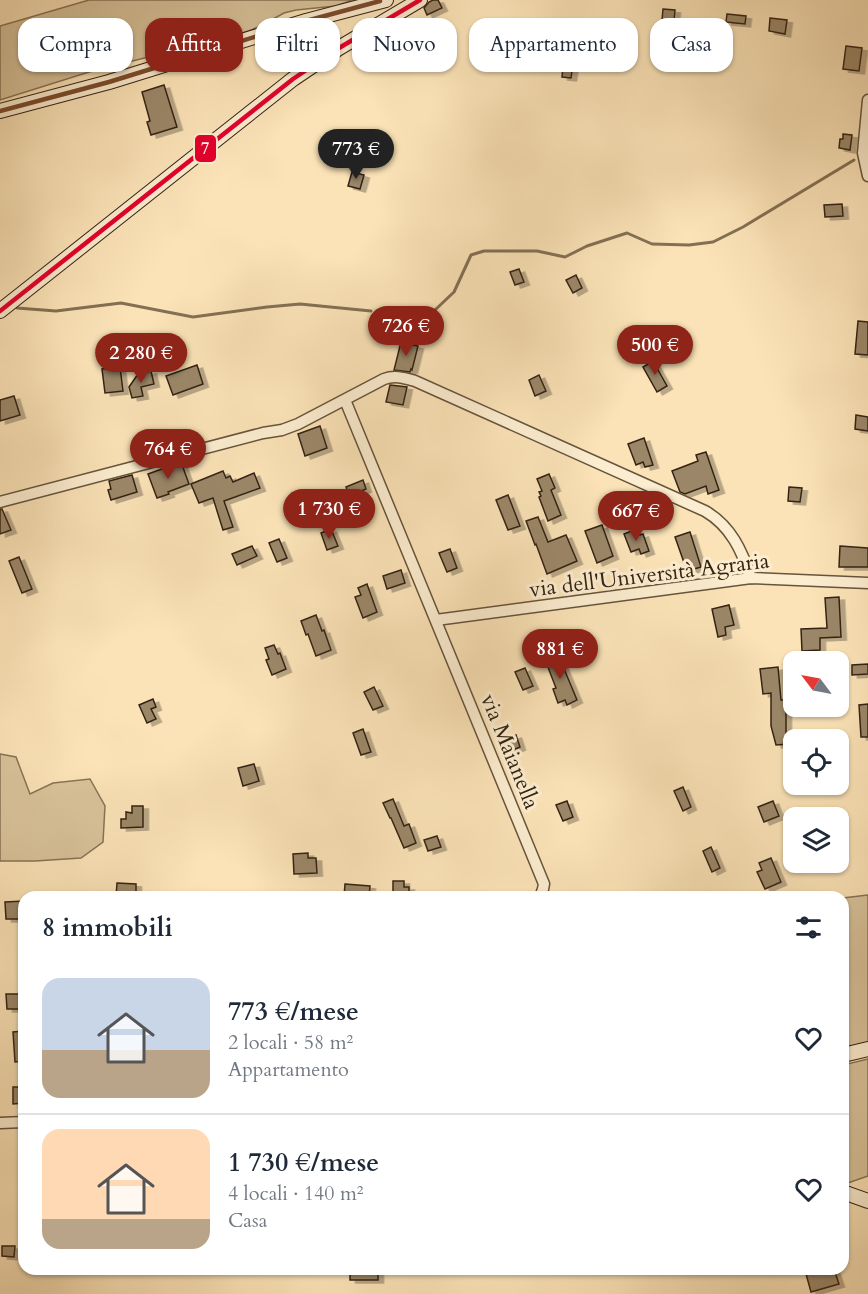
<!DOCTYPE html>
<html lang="it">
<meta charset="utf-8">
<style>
:root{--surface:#fff;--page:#f2f2f3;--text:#1f2937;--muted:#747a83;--line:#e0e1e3;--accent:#8f2418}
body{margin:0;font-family:Cardo,serif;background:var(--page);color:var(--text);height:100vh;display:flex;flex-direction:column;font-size:22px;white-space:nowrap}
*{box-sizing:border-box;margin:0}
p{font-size:20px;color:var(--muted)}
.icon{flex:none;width:33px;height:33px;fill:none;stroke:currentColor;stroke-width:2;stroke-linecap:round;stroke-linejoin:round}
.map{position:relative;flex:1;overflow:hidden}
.side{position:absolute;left:18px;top:891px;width:831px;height:384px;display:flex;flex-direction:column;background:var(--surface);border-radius:18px;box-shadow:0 2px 4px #0004}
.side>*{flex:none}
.hud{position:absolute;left:18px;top:18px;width:832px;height:54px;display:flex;gap:12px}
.needle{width:39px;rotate:302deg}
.buttons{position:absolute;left:783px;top:651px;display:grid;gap:12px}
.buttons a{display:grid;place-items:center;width:66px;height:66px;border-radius:12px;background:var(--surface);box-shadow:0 2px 4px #0004;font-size:30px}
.price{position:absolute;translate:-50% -51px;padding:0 14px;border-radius:21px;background:var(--accent);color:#fff;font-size:20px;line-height:39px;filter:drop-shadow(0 2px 3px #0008)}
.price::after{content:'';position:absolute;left:50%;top:36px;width:18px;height:14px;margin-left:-9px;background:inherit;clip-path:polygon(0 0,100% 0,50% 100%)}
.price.active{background:#222;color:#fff}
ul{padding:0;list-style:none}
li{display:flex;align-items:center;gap:18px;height:150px;padding:0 24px}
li+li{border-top:2px solid var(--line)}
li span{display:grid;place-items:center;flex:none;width:168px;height:120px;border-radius:18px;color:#555}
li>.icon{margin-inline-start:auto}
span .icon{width:72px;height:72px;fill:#fffc;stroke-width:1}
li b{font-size:26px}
h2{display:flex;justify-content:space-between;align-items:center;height:72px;padding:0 24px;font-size:26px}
.tag{padding:0 21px;border-radius:18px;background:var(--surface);box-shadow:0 2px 4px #0004;font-size:21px;line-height:54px}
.tag.active{background:var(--accent);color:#fff}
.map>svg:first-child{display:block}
</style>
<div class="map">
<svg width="868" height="1294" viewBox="0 0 868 1294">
<defs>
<filter id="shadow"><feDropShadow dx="5.5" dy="3" stdDeviation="0" flood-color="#0004"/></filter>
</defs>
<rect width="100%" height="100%" fill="#fbe3b7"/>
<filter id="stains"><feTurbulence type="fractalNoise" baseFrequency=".00333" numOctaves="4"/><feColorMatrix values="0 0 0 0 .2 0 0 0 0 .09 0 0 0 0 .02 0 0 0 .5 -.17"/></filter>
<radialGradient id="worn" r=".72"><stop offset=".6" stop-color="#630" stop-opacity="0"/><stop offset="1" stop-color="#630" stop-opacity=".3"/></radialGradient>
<!-- green -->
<g fill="#d9c39b" stroke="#867457" stroke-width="1.5">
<path d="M89,0H371L350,1L336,6L296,10L284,13L264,24L247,32L89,72L0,100V26Z"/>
<path d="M0,754L16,757L30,794L53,783L90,779L105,806L103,842L81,858L35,861H0Z"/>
<path d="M868,895V1044L843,1049V898Z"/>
<path d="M868,1059V1176L848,1183L843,1181V1065Z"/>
</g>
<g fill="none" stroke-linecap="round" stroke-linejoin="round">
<!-- stream -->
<g stroke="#837054" stroke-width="3">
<path d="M17,308L56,311L121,303L193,317L267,307L300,304L371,311"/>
<path d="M389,314L401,316L435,310L454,292L471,255L484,251H537L565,257L587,246L627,233L652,244L689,245L713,242L743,227L854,160"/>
</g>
</g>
<!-- building -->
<g fill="#9b8768" stroke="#342413" stroke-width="1.5" filter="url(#shadow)">
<path d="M433,0H438L442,8L427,15L424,8L429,2Z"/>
<path d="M663,9L675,10L674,21L662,20Z"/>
<path d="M727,14L746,16L745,24L726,22Z"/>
<path d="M770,18L787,20L785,34L769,31Z"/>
<path d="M545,30L556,31L552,55L541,54Z"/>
<path d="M846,46L862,48L859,71L843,69Z"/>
<path d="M564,56L574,57L571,78L562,77Z"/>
<path d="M164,85L177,127L151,135L147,122L150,121L142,92Z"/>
<path d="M843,134L852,135L850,150L839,148L840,139H843Z"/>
<path d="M352,172L364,175L360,189L348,186Z"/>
<path d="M842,204L843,216L825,217L824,205Z"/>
<path d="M519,269L524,282L515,285L510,272Z"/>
<path d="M576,275L582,288L573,293L566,280Z"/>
<path d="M858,321L868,322V355L855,354Z"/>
<path d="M152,334L158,352L148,356L146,351L137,354L133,341Z"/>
<path d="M401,342L418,346L412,370L411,369L410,372L394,370Z"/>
<path d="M653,361L667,386L657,392L643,367Z"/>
<path d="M197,365L203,384L173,395L166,376Z"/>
<path d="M120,367L123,391L105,393L102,369Z"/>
<path d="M151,371L154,384L141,387L143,396L132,398L129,387L138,374Z"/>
<path d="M539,375L546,391L535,396L529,380Z"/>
<path d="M390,385L407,387L403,405L386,402Z"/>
<path d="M14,396L20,415L0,421V400Z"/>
<path d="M856,415L868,417V431L855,429Z"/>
<path d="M320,426L327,448L305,456L298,434Z"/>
<path d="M644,438L653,465L645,467L643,462L636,465L628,444Z"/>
<path d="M706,452L719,490L708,494L706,486L685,494L680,492L672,471L698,461L696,455Z"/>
<path d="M181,462L189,484L168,492L169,494L157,498L148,474Z"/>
<path d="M223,471L226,478L230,476L233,482L254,473L260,488L224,501L233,527L223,530L213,498L199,503L191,484Z"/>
<path d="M549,474L555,488L551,490L561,515L548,521L539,497L541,496L539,492L542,491L537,479Z"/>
<path d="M132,475L137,492L111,500L108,490L111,489L109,481Z"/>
<path d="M363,480L366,489L349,496L346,487Z"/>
<path d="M789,487L802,488L800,502L788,501Z"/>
<path d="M508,495L520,526L508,530L496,500Z"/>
<path d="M630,497L635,510L618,516L613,503Z"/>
<path d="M0,509H2L11,530L0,534Z"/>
<path d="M538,517L548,542L566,535L577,561L547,574L536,544L535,545L526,521Z"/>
<path d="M602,525L613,556L597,563L585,531Z"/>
<path d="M331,529L338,546L327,550L321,533Z"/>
<path d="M634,530L636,536L643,534L649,551L641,554L639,549L631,552L624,534Z"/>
<path d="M690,532L701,567L687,571L675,537Z"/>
<path d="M279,539L287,558L277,562L269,543Z"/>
<path d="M252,546L257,556L237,565L232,554Z"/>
<path d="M840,546L868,548V567H839Z"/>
<path d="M450,549L457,568L447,572L439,553Z"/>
<path d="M19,557L32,589L22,593L9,561Z"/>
<path d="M401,570L405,583L387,589L383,576Z"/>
<path d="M367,584L377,612L363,618L355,597L361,595L358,588Z"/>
<path d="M839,597L841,637L820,638V650L802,651L801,629L827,628L825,598Z"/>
<path d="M729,605L734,625L725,627L726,635L718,637L712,609Z"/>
<path d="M316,615L322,631L324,630L331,650L316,656L308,634L306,635L301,621Z"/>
<path d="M274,645L278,654L280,653L286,669L272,675L266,660L269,659L265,648Z"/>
<path d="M557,652L577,700L567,705L565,700L558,703L553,689L556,688L544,657Z"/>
<path d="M868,664V674L852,675V665Z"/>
<path d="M778,667L781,700H786V733H790V744L776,745L771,726V693L763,694L760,669Z"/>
<path d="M525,668L533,686L523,690L515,672Z"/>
<path d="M374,687L383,706L373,710L364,692Z"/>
<path d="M153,699L156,707L151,709L156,719L147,723L139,705Z"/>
<path d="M868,704V737H861L859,705Z"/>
<path d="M363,729L371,752L361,755L353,733Z"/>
<path d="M516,735L520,747L503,754L498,741Z"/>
<path d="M254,764L259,781L243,786L238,768Z"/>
<path d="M683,787L691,807L683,811L674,791Z"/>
<path d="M393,799L404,826L409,824L416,843L404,848L391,818H390L383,803Z"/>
<path d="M567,801L573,817L563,821L556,805Z"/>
<path d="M773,801L779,816L764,822L758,807Z"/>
<path d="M132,806H143V827L121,828V819H126V812L132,813Z"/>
<path d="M437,836L441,847L428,851L424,840Z"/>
<path d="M711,847L720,868L712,872L703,851Z"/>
<path d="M308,853V858H316L317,873L294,874L293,854Z"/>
<path d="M771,858L781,882L765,889L757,872L762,870L759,863Z"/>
<path d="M393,881H404V887H409V897H393Z"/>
<path d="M117,883L136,884V897H116Z"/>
<path d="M345,884L370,886L369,897H344Z"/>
<path d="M24,901V919H6L5,902Z"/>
<path d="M6,994H24V1009H7Z"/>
<path d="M24,1031V1061L15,1062L13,1032Z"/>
<path d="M13,1087H24V1103L13,1104Z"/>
<path d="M2,1246H15L14,1257L2,1256Z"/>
<rect x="350" y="1269" width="28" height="11"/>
<path d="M822,1269H834L839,1284L811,1292L806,1274Z"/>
</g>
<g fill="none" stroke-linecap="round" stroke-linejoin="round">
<defs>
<g id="street">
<path d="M868,100L863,153L868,176"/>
<path d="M345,400L544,884L543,889L540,897"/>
<path d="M0,502L263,433L282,430L298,424L384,379C395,375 404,378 415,381L705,511C731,526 742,551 751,578"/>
<path d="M436,620L751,578L868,583"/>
<path d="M0,1123L24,1122"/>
</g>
<g id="secondary">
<path d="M0,111L109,82L306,21L386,0"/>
<path d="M0,311L293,79L339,48L420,0"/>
<path d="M843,1055L868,1049"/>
<path d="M843,1192L868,1201"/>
</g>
</defs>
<!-- street casing -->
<use href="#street" stroke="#66543c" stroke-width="13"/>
<!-- secondary casing -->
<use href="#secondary" stroke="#342413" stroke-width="16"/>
<!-- street -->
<use href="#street" stroke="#fcedd0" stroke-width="10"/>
<!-- secondary -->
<use href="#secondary" stroke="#fcedd0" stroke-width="14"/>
<defs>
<path id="bus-1" d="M0,111L109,82L306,21L380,1"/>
<path id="bus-2" d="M0,311L293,79L339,48L420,0"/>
</defs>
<!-- bus-1 casing -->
<use href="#bus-1" stroke="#fcedd0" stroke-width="9"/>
<!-- bus-2 casing -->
<use href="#bus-2" stroke="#fcedd0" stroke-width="9"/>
<!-- bus-1 -->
<use href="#bus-1" stroke="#7a4b2a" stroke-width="4.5"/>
<!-- bus-2 -->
<use href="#bus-2" stroke="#e4002b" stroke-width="4.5"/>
</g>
<g text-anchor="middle" stroke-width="6" stroke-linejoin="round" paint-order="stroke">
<!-- street labels -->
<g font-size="22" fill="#342413" stroke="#fcedd0">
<text transform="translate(649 574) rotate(-7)" y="8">via dell'Università Agraria</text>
<text transform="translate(511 751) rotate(68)" y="8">via Maianella</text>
</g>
</g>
<rect stroke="#fcedd0" stroke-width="2" x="194" y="134" width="23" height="29" rx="6" fill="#e4002b"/>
<g font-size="16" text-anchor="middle" font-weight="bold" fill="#fff">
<text x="205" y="154">7</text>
</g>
<rect width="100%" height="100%" filter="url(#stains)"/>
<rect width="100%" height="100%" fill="url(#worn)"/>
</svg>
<div class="buttons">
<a><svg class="needle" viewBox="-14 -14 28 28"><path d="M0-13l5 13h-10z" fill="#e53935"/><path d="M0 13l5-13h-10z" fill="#747a83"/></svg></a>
<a><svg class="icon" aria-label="locate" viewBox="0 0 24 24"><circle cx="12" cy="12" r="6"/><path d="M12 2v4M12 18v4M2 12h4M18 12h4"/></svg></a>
<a><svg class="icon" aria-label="layers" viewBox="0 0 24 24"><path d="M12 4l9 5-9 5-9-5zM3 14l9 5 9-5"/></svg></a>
</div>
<b class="price active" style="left:356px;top:180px">773 €</b>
<b class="price" style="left:406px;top:357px">726 €</b>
<b class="price" style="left:655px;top:376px">500 €</b>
<b class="price" style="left:141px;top:384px">2 280 €</b>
<b class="price" style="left:168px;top:480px">764 €</b>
<b class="price" style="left:329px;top:540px">1 730 €</b>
<b class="price" style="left:636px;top:542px">667 €</b>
<b class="price" style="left:560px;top:680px">881 €</b>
<div class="hud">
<a class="tag">Compra</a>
<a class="tag active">Affitta</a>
<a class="tag">Filtri</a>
<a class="tag">Nuovo</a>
<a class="tag">Appartamento</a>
<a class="tag">Casa</a>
</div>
<section class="side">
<h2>8 immobili<svg class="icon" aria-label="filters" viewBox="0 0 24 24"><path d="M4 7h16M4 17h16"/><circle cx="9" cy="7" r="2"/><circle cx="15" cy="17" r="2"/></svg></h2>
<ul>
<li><span style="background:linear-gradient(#c9d6e8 60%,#b9a48a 0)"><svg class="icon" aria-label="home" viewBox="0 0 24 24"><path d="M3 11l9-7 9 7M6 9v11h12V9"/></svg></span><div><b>773 €/mese</b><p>2 locali · 58 m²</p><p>Appartamento</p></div><svg class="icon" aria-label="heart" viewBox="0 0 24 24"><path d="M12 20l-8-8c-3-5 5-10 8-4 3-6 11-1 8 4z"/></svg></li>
<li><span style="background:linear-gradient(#ffd9b3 75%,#b9a48a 0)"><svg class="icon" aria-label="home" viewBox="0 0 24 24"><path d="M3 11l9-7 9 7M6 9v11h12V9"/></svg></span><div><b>1 730 €/mese</b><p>4 locali · 140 m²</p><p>Casa</p></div><svg class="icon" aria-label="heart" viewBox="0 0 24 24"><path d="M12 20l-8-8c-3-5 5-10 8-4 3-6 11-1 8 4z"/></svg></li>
</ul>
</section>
</div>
